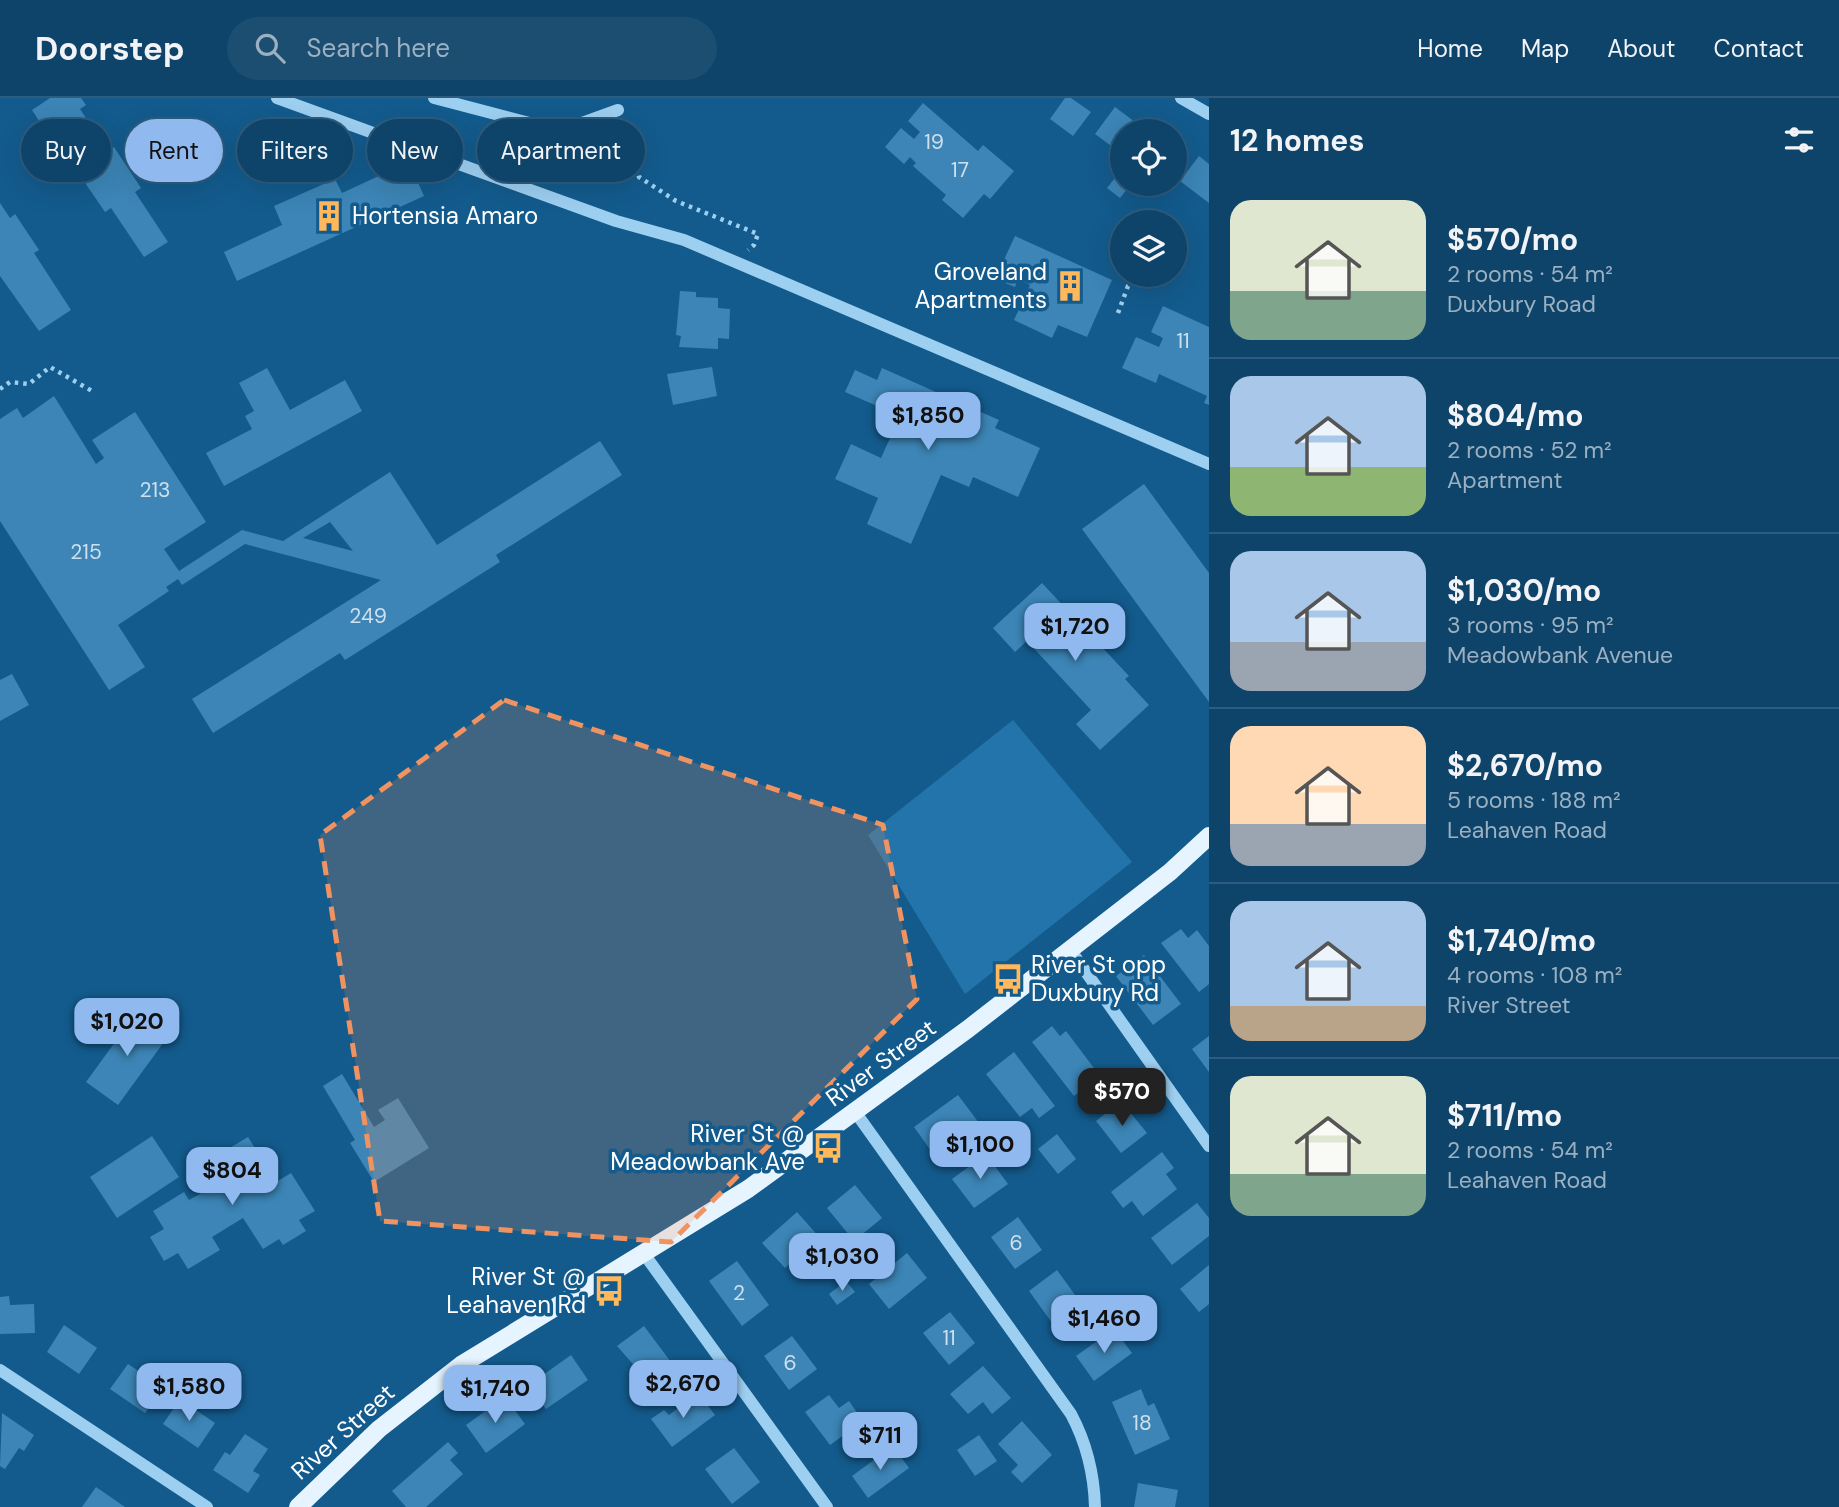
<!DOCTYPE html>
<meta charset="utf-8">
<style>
:root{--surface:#0e446a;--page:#1c4e72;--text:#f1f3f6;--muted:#9bb0c1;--line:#2e5c7e;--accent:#90b9f0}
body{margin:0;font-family:"DM Sans",sans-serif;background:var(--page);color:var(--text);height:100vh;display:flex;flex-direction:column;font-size:26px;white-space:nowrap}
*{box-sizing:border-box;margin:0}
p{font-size:23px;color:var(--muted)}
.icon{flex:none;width:38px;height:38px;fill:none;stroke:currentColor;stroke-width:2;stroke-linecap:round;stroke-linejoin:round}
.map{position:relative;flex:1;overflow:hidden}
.side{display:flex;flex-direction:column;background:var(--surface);width:630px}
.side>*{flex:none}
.hud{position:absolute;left:21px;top:21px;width:665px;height:63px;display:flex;gap:14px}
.tools{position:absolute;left:1110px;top:21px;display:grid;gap:14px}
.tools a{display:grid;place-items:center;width:77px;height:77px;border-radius:50%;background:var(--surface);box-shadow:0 7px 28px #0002,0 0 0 2px var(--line);font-size:35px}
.price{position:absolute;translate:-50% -60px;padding:0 16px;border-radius:14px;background:var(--accent);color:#111;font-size:23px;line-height:46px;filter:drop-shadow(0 2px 4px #0008)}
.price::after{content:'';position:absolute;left:50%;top:42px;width:21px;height:16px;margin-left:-10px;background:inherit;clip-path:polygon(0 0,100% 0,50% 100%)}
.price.selected{background:#222;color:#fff}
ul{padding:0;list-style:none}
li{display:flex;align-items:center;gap:21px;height:175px;padding:0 21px}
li+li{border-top:2px solid var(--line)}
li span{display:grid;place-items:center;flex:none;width:196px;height:140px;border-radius:21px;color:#555}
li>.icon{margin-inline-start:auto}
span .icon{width:84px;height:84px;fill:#fffc;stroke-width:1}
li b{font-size:30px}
h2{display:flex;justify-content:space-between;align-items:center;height:84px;padding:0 21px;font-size:30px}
.tag{padding:0 24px;border-radius:32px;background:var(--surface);box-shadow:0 7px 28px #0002,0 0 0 2px var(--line);font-size:24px;line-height:63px}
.tag.selected{background:var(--accent);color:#111}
header{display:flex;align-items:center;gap:42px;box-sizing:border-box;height:98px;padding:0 35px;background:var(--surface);border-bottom:2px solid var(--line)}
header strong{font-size:33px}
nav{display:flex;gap:38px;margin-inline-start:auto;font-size:24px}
.search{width:490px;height:63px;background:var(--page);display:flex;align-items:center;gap:18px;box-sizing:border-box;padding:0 24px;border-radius:38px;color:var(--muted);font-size:26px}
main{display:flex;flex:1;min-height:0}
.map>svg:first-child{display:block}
</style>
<header>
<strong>Doorstep</strong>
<div class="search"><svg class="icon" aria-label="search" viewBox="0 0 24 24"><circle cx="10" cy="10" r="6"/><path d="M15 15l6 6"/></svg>Search here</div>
<nav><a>Home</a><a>Map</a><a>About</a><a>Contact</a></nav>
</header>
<main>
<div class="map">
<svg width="1209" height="1409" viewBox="0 0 1209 1409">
<rect width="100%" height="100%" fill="#135b8d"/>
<!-- green -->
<path fill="#2274aa" d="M1013,622L1132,764L965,896L868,737Z"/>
<!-- building -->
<g fill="#3c85b6" fill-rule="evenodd">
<path d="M50,0H81L86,7L80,11L108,54L114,49L141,90L135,94L168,144L144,159L111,110L105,114L77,73L84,69L57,28L45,32L32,12Z"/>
<path d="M1065,0H1071L1091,14L1073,38L1050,21Z"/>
<path d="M923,5L978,53L983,47L1014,73L990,101L984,96L963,120L942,102L946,97L913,68L916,65L910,59L904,66L885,49L901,30L914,41L920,34L908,23Z"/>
<path d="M1115,9L1147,33H1122V56L1095,36Z"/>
<path d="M1199,58L1209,66V105L1180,83Z"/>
<path d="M409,64L424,98L237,183L224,154L282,127L274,108L335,81L342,95Z"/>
<path d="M1122,71V86H1131L1120,100L1107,90Z"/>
<path d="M0,105L10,120L15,116L39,152L34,155L71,212L39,233L0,178Z"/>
<path d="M1015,138L1112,182L1087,239L1058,227L1052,240L1014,222L1030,187L1018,181L1015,189L995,181Z"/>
<path d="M680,193L696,194V199L718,200V210L730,211L729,241L718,240V251L679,249L681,238L676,237Z"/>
<path d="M1163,208L1209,229V307L1204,305L1207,298L1159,276L1156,285L1122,270L1136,239L1159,249L1163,240L1151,234Z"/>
<path d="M712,269L717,298L673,307L667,276Z"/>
<path d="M267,270L290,312L345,282L362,313L224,388L206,355L252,331L245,318L254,313L239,285Z"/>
<path d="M882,270L999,322L995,330L1040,350L1018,399L973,379L969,389L941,377L911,446L867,426L878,400L835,381L851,346L881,360L900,318L845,294L855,272L877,282Z"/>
<path d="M54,298L96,366L104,360L92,342L135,314L206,424L164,451L179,473L242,432L283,443L390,374L437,447L600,343L622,377L496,457L500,464L345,562L340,555L213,635L192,601L381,482L245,446L182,487L178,481L166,489L169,493L118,527L145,569L109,592L0,423V321L17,310L23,320ZM330,424L353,453L303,440Z"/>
<path d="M1144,386L1209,475V604L1082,431Z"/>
<path d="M1042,485L1129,578L1125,581L1149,607L1100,652L1076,626L1091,612L1027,543L1015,554L993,530Z"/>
<path d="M12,576L29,607L0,623V582Z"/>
<path d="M1181,831L1188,840L1197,832L1209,848V886L1199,894L1161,845Z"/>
<path d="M1144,857L1181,906L1153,927L1116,878Z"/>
<path d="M137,914L169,937L118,1007L86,984Z"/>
<path d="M1052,928L1060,938L1066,933L1094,970L1082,979L1088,987L1074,998L1032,944Z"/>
<path d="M1209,938V974L1192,951Z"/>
<path d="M1014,954L1055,1008L1039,1020L1032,1010L1020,1019L986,976Z"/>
<path d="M342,976L374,1029L385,1022L378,1012L398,1000L429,1050L374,1084L350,1045L355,1042L323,988Z"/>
<path d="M958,997L979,1025L934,1057L914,1029Z"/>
<path d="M1125,1008L1147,1035L1121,1055L1096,1023L1111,1011L1115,1016Z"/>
<path d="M1057,1036L1076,1061L1058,1076L1038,1051Z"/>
<path d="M152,1038L179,1079L117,1120L90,1079Z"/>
<path d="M248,1039L276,1084L291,1075L315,1113L299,1122L306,1133L283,1147L279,1141L263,1151L243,1120L212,1139L220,1152L188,1171L178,1155L164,1163L150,1139L164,1131L153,1113L184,1094L189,1102L205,1093L203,1090L213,1084L203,1066Z"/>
<path d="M1162,1054L1174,1070L1166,1076L1177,1091L1143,1118L1132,1103L1123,1110L1111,1094Z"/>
<path d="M986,1056L1008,1086L974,1110L952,1081Z"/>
<path d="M855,1087L882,1120L854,1143L827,1110Z"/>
<path d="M1197,1105L1209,1120V1138L1172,1167L1151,1140Z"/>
<path d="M797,1114L820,1140L785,1170L762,1145Z"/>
<path d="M1018,1119L1042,1152L1015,1171L991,1139Z"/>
<path d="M907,1155L927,1180L889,1211L869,1186Z"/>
<path d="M737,1163L769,1207L742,1228L709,1183Z"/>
<path d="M1209,1167V1206L1199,1214L1180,1191Z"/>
<path d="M1057,1172L1083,1208L1055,1229L1029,1193Z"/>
<path d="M846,1183L855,1194L837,1207L829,1196Z"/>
<path d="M9,1198L10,1207L34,1206L35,1235L0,1236V1199Z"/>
<path d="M950,1214L975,1245L949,1267L923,1235Z"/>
<path d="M64,1227L97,1250L79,1276L47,1254Z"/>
<path d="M644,1228L671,1264L647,1282L617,1248Z"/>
<path d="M1114,1231L1132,1255L1094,1283L1076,1258Z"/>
<path d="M792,1238L817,1271L789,1292L764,1258Z"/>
<path d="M571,1257L588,1282L546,1311L529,1287Z"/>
<path d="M128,1266L162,1289L145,1315L110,1291Z"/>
<path d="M983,1268L1011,1300L992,1316L983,1304L968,1316L950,1296Z"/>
<path d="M1141,1291L1148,1308L1154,1305L1170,1341L1135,1357L1112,1304Z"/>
<path d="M698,1295L715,1317L672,1349L651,1321L664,1312L669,1317Z"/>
<path d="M829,1297L839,1310L849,1303L863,1323L830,1347L805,1314Z"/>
<path d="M505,1299L525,1326L486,1355L466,1327Z"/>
<path d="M180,1301L215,1325L198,1350L163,1326Z"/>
<path d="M2,1315L34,1337L24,1353L19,1350L5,1371L0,1368Z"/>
<path d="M1022,1323L1052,1357L1022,1385L1011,1374L1018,1367L998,1346Z"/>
<path d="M245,1336L268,1351L253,1373L260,1377L248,1395L213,1372L225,1354L230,1357Z"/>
<path d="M979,1337L997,1363L975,1378L957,1352Z"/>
<path d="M448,1344L458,1355L450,1362L463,1376L426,1409H406L392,1393Z"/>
<path d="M893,1348L909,1370L868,1400L852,1378Z"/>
<path d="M734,1350L760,1384L732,1406L705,1371Z"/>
<path d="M1138,1385L1178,1392L1175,1409H1134Z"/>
<path d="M96,1389L125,1409H82Z"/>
</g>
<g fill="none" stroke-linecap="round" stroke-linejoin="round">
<!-- path -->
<g stroke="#9dcff1" stroke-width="4.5" stroke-dasharray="3.5 5" stroke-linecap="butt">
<path d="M623,29L639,79L676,103L758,136L754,147L748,152"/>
<path d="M1118,215L1128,188L1145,177"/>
<path d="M0,291L10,284L29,286L50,269L92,293"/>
</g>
<!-- minor -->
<g stroke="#9dcff1" stroke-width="12">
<path d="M277,0L616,123L684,142L1209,366"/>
<path d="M434,0L560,33L618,12"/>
<path d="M1181,0L1209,16"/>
<path d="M1069,850L1209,1048"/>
<path d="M856,1015L1071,1316C1087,1346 1094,1375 1095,1409"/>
<path d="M642,1153L827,1409"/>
<path d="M0,1272L207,1409"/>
</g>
<!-- major -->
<path stroke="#e6f4ff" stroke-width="18" d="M298,1409L379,1331L461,1267L748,1091L968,931L1170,774L1209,738"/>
</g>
<!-- marked area -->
<path fill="#f09361" fill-opacity="0.2" stroke="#f09361" stroke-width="5" stroke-dasharray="14 9" stroke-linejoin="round" d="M504,602L883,727L917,901L671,1144L380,1123L320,737Z"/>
<!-- icons -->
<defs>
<symbol id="building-bare" viewBox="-9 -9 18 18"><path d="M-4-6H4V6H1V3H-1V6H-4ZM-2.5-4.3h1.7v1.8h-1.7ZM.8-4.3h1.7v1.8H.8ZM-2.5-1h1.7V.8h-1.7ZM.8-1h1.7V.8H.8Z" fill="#ffb85c" stroke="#135b8d" stroke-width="2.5" paint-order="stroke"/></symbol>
<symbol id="bus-bare" viewBox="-9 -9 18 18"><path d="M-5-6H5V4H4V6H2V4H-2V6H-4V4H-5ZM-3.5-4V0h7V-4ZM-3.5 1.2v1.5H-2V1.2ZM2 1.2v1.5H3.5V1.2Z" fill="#ffb85c" stroke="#135b8d" stroke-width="2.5" paint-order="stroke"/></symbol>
</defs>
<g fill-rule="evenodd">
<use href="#building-bare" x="307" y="96" width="44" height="44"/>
<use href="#building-bare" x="1048" y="166" width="44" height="44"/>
<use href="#bus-bare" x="986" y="859" width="44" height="44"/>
<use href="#bus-bare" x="806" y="1028" width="44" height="44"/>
<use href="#bus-bare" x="587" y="1171" width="44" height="44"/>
</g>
<g text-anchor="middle" stroke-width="7" stroke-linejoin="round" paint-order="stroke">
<!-- number labels -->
<g font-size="21" fill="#cee0ed">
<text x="934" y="51">19</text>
<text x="960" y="79">17</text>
<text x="1183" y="250">11</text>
<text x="155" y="399">213</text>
<text x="86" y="461">215</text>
<text x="368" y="525">249</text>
<text x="1016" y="1152">6</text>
<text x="739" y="1202">2</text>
<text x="949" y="1247">11</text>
<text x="790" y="1272">6</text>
<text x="1142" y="1332">18</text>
</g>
<!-- poi labels -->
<g font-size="24" fill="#fff" stroke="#135b8d" text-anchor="end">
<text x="352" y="126" text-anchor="start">Hortensia Amaro</text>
<text x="1047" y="182">Groveland<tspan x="1047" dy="28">Apartments</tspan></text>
<text x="1031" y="875" text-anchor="start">River St opp<tspan x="1031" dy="28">Duxbury Rd</tspan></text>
<text x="805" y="1044">River St @<tspan x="805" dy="28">Meadowbank Ave</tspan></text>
<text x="586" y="1187">River St @<tspan x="586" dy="28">Leahaven Rd</tspan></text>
</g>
<!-- street labels -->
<g font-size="24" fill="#fff" stroke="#135b8d">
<text transform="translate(881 965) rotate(-36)" y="8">River Street</text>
<text transform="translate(343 1334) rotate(-42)" y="8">River Street</text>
</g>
</g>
</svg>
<div class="tools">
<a><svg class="icon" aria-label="locate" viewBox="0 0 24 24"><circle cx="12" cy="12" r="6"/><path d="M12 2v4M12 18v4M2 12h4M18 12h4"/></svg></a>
<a><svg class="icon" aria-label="layers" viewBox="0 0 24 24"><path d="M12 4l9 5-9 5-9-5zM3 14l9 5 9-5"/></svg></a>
</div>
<b class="price" style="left:928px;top:354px">$1,850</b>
<b class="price" style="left:1075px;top:565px">$1,720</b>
<b class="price" style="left:127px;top:960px">$1,020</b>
<b class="price selected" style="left:1122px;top:1030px">$570</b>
<b class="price" style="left:980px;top:1083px">$1,100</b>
<b class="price" style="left:232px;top:1109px">$804</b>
<b class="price" style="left:842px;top:1195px">$1,030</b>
<b class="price" style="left:1104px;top:1257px">$1,460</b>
<b class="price" style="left:683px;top:1322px">$2,670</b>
<b class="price" style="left:189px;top:1325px">$1,580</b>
<b class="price" style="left:495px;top:1327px">$1,740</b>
<b class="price" style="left:880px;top:1374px">$711</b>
<div class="hud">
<a class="tag">Buy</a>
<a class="tag selected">Rent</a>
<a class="tag">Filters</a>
<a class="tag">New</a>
<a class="tag">Apartment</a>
</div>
</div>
<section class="side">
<h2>12 homes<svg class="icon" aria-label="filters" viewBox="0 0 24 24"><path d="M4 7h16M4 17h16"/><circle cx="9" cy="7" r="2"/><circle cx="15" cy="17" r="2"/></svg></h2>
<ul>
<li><span style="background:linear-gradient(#dfe7d0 65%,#7fa58c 0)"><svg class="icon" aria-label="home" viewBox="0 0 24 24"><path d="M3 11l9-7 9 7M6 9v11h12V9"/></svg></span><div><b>$570/mo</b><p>2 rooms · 54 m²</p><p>Duxbury Road</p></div></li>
<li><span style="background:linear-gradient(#a9c7e8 65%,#8fb573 0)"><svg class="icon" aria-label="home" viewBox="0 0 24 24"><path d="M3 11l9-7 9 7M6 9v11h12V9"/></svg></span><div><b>$804/mo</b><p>2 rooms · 52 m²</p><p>Apartment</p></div></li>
<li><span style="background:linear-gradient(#a9c7e8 65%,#9aa5b1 0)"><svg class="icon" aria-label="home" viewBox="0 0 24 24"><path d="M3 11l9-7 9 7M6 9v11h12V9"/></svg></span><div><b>$1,030/mo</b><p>3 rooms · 95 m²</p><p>Meadowbank Avenue</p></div></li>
<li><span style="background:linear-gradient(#ffd9b3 70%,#9aa5b1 0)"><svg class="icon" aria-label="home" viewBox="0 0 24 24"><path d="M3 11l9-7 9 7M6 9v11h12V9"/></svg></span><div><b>$2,670/mo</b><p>5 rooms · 188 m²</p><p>Leahaven Road</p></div></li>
<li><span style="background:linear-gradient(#a9c7e8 75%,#b9a48a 0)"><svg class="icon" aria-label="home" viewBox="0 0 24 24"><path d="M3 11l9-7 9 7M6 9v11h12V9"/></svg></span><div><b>$1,740/mo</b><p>4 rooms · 108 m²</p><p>River Street</p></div></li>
<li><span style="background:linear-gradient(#dfe7d0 70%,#7fa58c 0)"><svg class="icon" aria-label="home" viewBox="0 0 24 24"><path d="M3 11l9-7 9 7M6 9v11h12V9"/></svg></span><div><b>$711/mo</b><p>2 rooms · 54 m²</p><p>Leahaven Road</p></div></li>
</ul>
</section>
</main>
